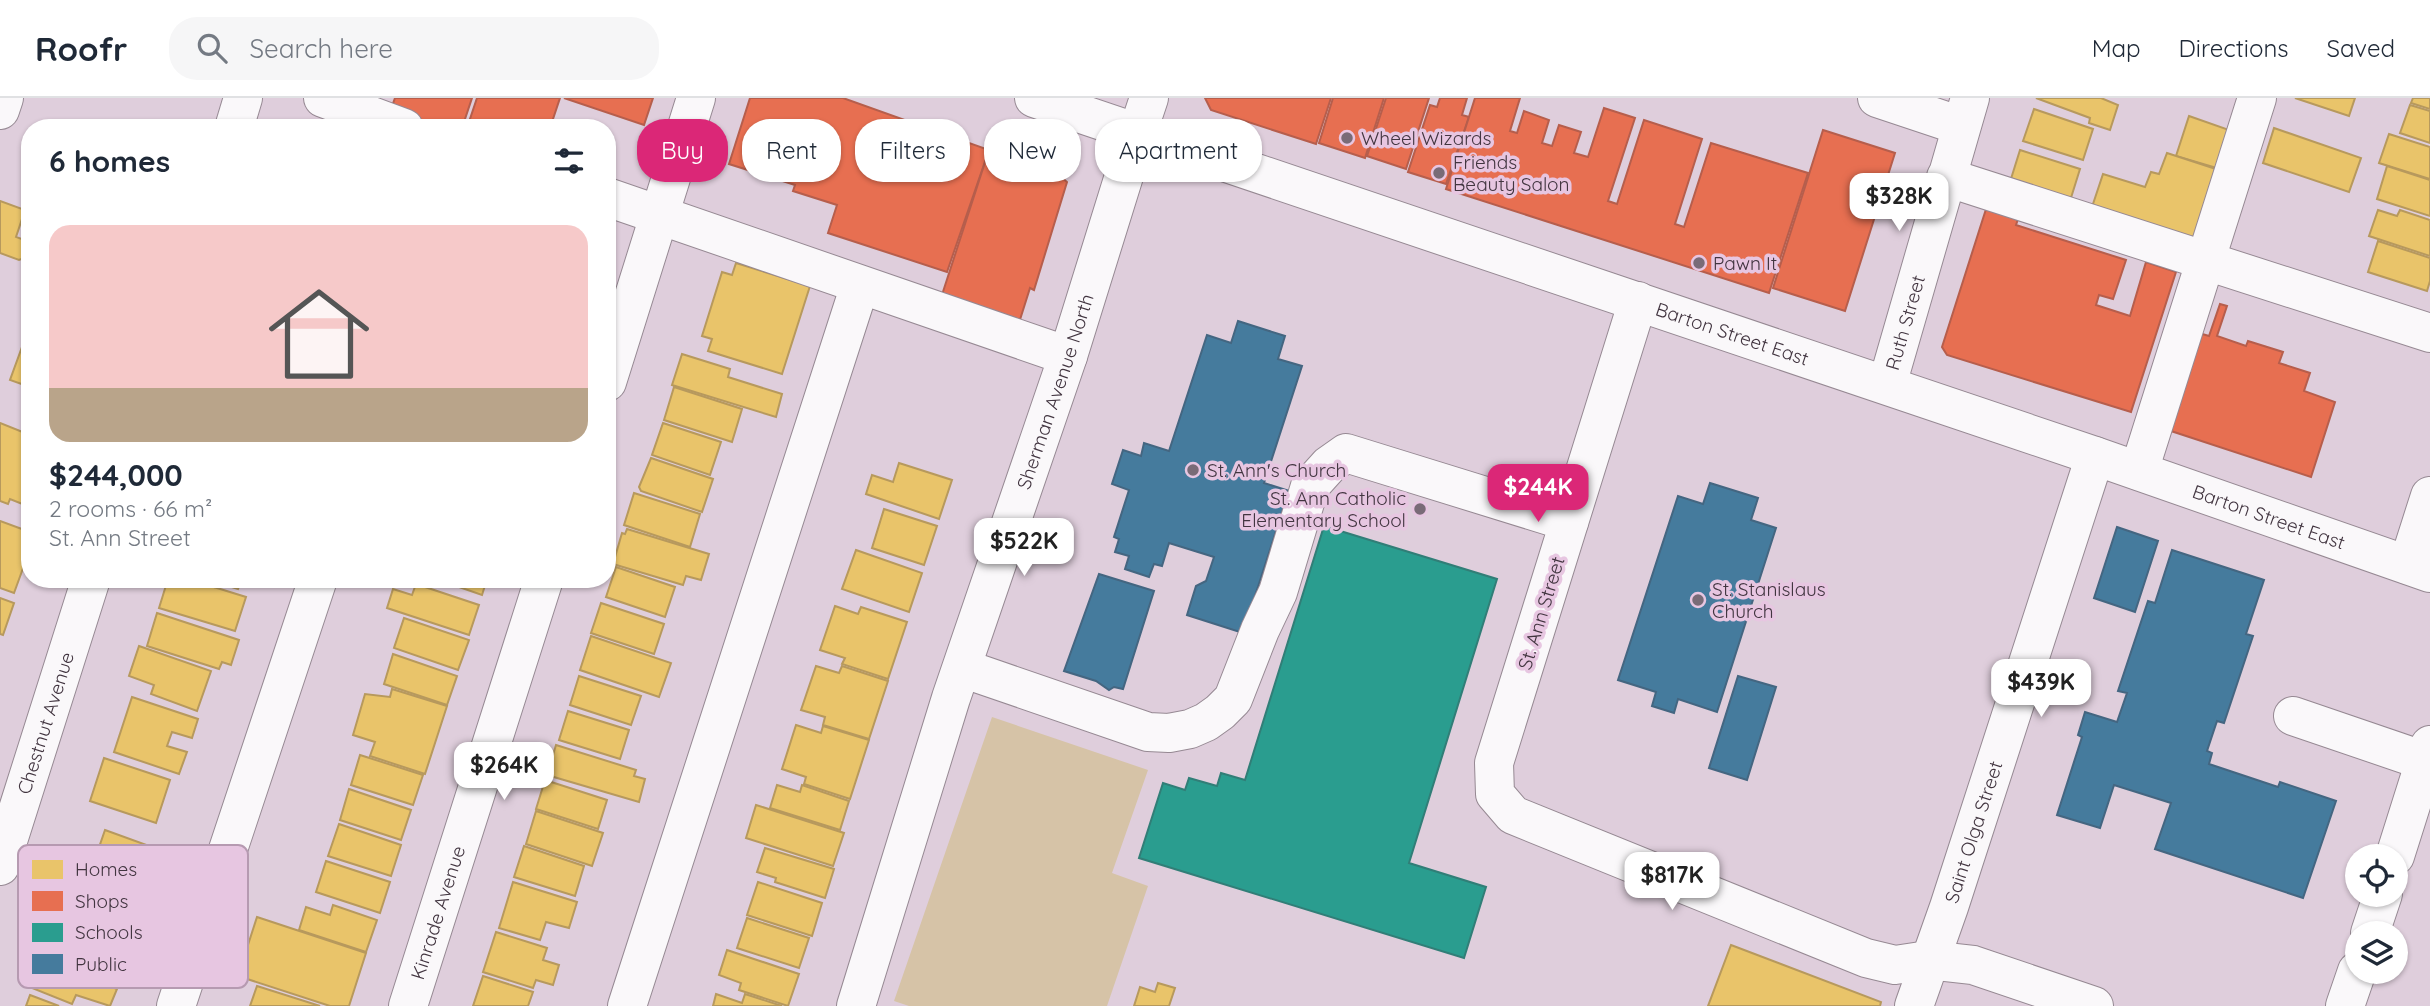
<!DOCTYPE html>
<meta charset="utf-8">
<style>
:root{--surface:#fff;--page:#f6f6f7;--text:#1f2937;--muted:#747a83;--line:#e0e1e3;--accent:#db2777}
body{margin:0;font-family:Quicksand,sans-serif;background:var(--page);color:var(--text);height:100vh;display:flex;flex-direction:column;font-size:26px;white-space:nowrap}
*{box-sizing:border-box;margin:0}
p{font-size:23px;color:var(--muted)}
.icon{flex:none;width:38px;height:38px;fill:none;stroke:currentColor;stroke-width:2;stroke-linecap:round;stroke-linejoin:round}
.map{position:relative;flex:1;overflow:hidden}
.side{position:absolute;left:21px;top:21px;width:595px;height:469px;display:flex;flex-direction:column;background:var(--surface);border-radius:28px;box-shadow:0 2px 5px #0004}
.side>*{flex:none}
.guide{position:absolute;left:637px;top:21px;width:665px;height:63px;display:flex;gap:14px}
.fabs{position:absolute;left:2345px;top:746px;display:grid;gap:14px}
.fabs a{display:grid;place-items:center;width:63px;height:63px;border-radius:50%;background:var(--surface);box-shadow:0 2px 5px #0004;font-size:35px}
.price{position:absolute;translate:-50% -60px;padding:0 16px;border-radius:14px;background:#fff;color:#222;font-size:23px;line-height:46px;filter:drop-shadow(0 2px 4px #0008)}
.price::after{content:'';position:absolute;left:50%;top:42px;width:21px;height:16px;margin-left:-10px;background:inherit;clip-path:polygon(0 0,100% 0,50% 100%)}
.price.current{background:var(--accent);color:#fff}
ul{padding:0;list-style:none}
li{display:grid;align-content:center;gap:14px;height:371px;padding:0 28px}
li span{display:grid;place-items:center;height:217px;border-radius:21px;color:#555}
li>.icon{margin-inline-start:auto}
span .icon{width:126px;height:126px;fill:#fffc;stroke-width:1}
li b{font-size:30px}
h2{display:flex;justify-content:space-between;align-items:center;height:84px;padding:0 28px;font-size:30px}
.chip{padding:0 24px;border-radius:28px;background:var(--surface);box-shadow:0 2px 5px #0004;font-size:24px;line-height:63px}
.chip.current{background:var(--accent);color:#fff}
header{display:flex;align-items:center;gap:42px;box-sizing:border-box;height:98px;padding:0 35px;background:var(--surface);border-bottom:2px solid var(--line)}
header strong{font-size:33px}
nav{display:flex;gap:38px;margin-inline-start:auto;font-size:24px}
.search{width:490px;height:63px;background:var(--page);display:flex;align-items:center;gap:18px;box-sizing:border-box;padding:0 24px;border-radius:28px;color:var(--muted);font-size:26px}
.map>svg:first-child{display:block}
</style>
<header>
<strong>Roofr</strong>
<div class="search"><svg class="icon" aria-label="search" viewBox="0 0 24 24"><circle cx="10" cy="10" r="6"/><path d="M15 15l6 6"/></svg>Search here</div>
<nav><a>Map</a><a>Directions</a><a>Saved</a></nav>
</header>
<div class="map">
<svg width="2430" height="908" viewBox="0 0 2430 908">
<rect width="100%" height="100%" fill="#dfcedc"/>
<!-- green -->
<path fill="#d6c3a7" d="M992,619L1148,672L1112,775L1148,788L1107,908H909L894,903Z"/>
<!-- homes -->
<g fill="#e9c46a" stroke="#b7995d" stroke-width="2">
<path d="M2036,0H2101L2118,7L2110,32L2089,25L2090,20Z"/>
<path d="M2295,0H2355L2349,18Z"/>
<path d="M2413,0H2430V11L2411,5Z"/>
<path d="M2410,7L2430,13V45L2400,35Z"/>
<path d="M2034,11L2093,31L2083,62L2023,43Z"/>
<path d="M2189,18L2232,33L2220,71L2176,58Z"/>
<path d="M2274,30L2361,60L2349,94L2263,65Z"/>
<path d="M2389,36L2430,49V81L2379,65Z"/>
<path d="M2020,52L2080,71L2070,103L2010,84Z"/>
<path d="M2167,55L2222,73L2201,158L2088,121L2103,76L2145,89L2151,74L2159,76Z"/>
<path d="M2387,68L2430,82V118L2377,101Z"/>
<path d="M0,103L25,112L16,139L30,144L24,160L19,162L0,155Z"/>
<path d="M2378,112L2397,118L2400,112L2430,122V158L2369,138Z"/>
<path d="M2378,143L2430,160V183L2427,193L2368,174Z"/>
<path d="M736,165L810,188L782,276L708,253L712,241L702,238L722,174L732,177Z"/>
<path d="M22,249L30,252V289L10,282Z"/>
<path d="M682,256L730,271L728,279L782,296L776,319L672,287Z"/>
<path d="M674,289L742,311L732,344L664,322Z"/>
<path d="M0,325L30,337V409L10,401L8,406L0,403Z"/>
<path d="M663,325L721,344L710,377L652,357Z"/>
<path d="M651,360L713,381L702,414L641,393L639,389Z"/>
<path d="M899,365L952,382L939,421L866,396L872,377L893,384Z"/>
<path d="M634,395L700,416L690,449L624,427Z"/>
<path d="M884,411L937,428L924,467L872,450Z"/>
<path d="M0,423L30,434V451L14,495L0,490Z"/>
<path d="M627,431L709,456L701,482L686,478L683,487L613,466L622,435L625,436Z"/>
<path d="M856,452L922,475L909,514L842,491Z"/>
<path d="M616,469L675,489L665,519L606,499Z"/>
<path d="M168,481H188L246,499L235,533L159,510Z"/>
<path d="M191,481H242L238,491L216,484L214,489Z"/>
<path d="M436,481H487L482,497Z"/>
<path d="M416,486L479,507L469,537L387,510L393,491L412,497Z"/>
<path d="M0,500L14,505L3,537L0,536Z"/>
<path d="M601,505L664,526L654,556L591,535Z"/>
<path d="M835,508L858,516L861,509L907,524L888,581L842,566L845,560L820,552Z"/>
<path d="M157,515L239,542L231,567L222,564L219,571L147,548Z"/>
<path d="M404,520L469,542L458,572L394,550Z"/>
<path d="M591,538L671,565L659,599L580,572Z"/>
<path d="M139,548L211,573L197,613L151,596L154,587L129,578Z"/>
<path d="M393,556L457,578L447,607L384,586Z"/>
<path d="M816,568L839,575L842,568L888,583L869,641L823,627L825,619L801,612Z"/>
<path d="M579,578L641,598L631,627L570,607Z"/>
<path d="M392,591L447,608L425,676L370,658L375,644L353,637L365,596L390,599Z"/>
<path d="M132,599L198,621L192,640L172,634L167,648L187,654L179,676L114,654Z"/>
<path d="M568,613L629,632L620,661L559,642Z"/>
<path d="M796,627L821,635L823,628L869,642L850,701L804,686L806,679L782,671Z"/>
<path d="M556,647L636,672L634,678L645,681L639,704L547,677Z"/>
<path d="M360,657L423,677L413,707L351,687Z"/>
<path d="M104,660L170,682L156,725L90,703Z"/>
<path d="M545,682L607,702L598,731L536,711Z"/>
<path d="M777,687L800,694L802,687L849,703L840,732L770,710Z"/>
<path d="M349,691L411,712L401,742L340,722Z"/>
<path d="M756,707L844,735L833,768L746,740Z"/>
<path d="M536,713L603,735L592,768L526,746Z"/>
<path d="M339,726L401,747L391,778L328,758Z"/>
<path d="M105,732L177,758L166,787L95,761Z"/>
<path d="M524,748L584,768L575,798L514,779Z"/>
<path d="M765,750L834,771L825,800L775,784L776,780L757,774Z"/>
<path d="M326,763L390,784L380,815L316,794Z"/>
<path d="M513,784L577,804L569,830L546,824L540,842L499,830Z"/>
<path d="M758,784L822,805L812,838L747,817Z"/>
<path d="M333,807L377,822L366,854L299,832L306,809L330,817Z"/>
<path d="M257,819L366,855L349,908H330L238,878Z"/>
<path d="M747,820L809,840L799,870L737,850Z"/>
<path d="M496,834L547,850L543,862L559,867L553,887L536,882L533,890L483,874Z"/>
<path d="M1731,847L1881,904L1880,908H1708Z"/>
<path d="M727,852L799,876L788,908L739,892L741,885L719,877Z"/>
<path d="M43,862L117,891L110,908L76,897L72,906L32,890Z"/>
<path d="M483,878L533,894L528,908H473Z"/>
<path d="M1158,885L1175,890L1169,908H1134L1140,889L1155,894Z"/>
<path d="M257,888L320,908H250Z"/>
<path d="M716,896L742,905L745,896L782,908H713Z"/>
<path d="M30,897L59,908H26Z"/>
</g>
<!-- shops -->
<g fill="#e76f51" stroke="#b65e4c" stroke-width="2">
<path d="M395,0H472L462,30H436L390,14Z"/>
<path d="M477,0H560L550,30H534L514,23L512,30H472L468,27Z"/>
<path d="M564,0H653L644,27Z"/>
<path d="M750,0H843L989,52L947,174L828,135L837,107L793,93L795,87L729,66Z"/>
<path d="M1205,0H1331L1316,46L1211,12Z"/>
<path d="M1333,0H1384L1365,60L1319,45Z"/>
<path d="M1386,0H1429L1406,71L1367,58Z"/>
<path d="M1440,0H1467L1462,17L1469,19L1446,86L1408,74L1430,7L1437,9Z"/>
<path d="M1475,0H1520L1510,33L1517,35L1524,13L1549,22L1542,45L1552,48L1559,27L1581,34L1574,55L1588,59L1604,10L1635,20L1608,103L1617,106L1644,22L1702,41L1675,126L1684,129L1711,45L1808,75L1769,195L1446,91Z"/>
<path d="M1823,32L1895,55L1845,213L1773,190Z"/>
<path d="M988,55L1060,78L1067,84L1034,192L1030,190L1018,228L940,203Z"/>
<path d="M1987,108L2019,118L2016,127L2126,162L2113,201L2099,197L2096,207L2130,218L2146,164L2176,174L2131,314L1947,257L1942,249Z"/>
<path d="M2220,206L2227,208L2217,238L2246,248L2248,243L2283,254L2279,265L2310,275L2304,293L2335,304L2311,379L2168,332L2199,235L2209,238Z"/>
</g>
<!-- schools -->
<path fill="#2a9d8f" stroke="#317e77" stroke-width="2" d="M1324,428L1497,481L1409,765L1486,789L1464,860L1139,760L1163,685L1185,692L1189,680L1217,688L1221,675L1245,682Z"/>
<!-- public -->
<g fill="#457b9d" stroke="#446681" stroke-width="2">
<path d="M1238,223L1285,238L1278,261L1302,268L1264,385L1289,393L1243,535L1187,517L1196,488L1206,483L1214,459L1169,445L1162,468L1154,466L1149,479L1125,471L1129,458L1115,454L1119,441L1114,439L1129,392L1112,386L1123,352L1141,358L1144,345L1169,353L1207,237L1231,245Z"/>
<path d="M1710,385L1758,400L1751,422L1776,430L1717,614L1678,601L1674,615L1652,608L1656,594L1618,582L1678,398L1703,406Z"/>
<path d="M2117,429L2158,443L2135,514L2094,500Z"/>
<path d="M2172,452L2264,482L2246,536L2253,538L2224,625L2217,623L2207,653L2212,655L2209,666L2278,689L2280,684L2336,703L2303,800L2155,751L2171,705L2114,687L2100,730L2057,717L2082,639L2078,637L2085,614L2117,624L2127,595L2118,593L2148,503L2155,505Z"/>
<path d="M1099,476L1154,493L1123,591L1114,589L1109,592L1096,583L1064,573Z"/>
<path d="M1738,578L1776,589L1747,682L1709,670Z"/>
</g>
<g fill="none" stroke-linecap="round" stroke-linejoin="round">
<defs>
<g id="minor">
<path d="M323,0L404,30"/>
<path d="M1877,0L1961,28"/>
<path d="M0,12L4,0"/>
<path d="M234,30L243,0"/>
<path d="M1946,79L2430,235"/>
<path d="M607,99L1068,258"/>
<path d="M1638,203L1494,665L1495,696L1513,717L1866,860L1895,867L1928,862L1973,867L2094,908"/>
<path d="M607,284L696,0"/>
<path id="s1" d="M1887,287L1970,0"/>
<path d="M2139,373L2257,0"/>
<path d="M2408,467L2430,398"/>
<path d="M962,570L1148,634L1169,635L1190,631L1206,624L1220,614L1233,601L1260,532L1278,494L1310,388L1329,367L1346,355L1569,424"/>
<path d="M2293,618L2425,663"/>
<path d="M2395,758L2430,647"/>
<path id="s2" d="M0,768L91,481"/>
<path d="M2370,835L2383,796"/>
<path d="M176,908L318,481"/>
<path id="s3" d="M408,908L544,481"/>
<path d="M627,908L860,187"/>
<path id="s4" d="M856,908L951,600L1068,258L1137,36"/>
<path id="s5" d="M1914,908L1949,809L2095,358"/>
<path d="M2345,908L2357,873"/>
</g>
<g id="major">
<path id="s6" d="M1034,0L2095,358L2430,475"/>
<path d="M1137,36L1149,0"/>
</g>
</defs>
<!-- minor casing -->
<use href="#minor" stroke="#968993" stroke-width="40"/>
<!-- major casing -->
<use href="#major" stroke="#968993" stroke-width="40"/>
<!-- minor -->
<use href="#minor" stroke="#faf8fa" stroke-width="38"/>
<!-- major -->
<use href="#major" stroke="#faf8fa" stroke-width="38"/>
</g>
<!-- markers -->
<g fill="#796b77" stroke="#e7c6e1" stroke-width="2.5">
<circle cx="1347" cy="40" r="7"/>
<circle cx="1439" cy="75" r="7"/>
<circle cx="1699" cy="165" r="7"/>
<circle cx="1193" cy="372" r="7"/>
<circle cx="1420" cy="411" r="7"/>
<circle cx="1698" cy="502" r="7"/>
</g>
<g text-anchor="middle" stroke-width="7" stroke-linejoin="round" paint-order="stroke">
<!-- poi labels -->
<g font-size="19" fill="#423540" stroke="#e7c6e1" text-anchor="start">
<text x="1361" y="47">Wheel Wizards</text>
<text x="1453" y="71">Friends<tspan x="1453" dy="22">Beauty Salon</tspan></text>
<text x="1713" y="172">Pawn It</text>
<text x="1207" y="379">St. Ann's Church</text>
<text x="1406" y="407" text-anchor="end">St. Ann Catholic<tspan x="1406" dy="22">Elementary School</tspan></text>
<text x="1712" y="498">St. Stanislaus<tspan x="1712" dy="22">Church</tspan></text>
</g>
<!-- street labels -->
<g font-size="19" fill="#423540" stroke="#e7c6e1">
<text dy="7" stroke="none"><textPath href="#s1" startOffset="65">Ruth Street</textPath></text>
<text dy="7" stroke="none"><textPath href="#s6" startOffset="737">Barton Street East</textPath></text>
<text dy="7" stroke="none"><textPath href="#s4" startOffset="646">Sherman Avenue North</textPath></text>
<text dy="7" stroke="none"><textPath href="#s6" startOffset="1304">Barton Street East</textPath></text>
<text transform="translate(1541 515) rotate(-73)" y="7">St. Ann Street</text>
<text dy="7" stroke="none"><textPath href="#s2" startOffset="150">Chestnut Avenue</textPath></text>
<text dy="7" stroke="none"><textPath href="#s5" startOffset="184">Saint Olga Street</textPath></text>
<text dy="7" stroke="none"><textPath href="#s3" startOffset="98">Kinrade Avenue</textPath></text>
</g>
</g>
<!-- legend -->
<rect x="18" y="747" width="230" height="143" rx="10" fill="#e7c6e1" stroke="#b69ab1" stroke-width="2"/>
<rect x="32" y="762" width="31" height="19" fill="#e9c46a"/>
<rect x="32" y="793" width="31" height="20" fill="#e76f51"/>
<rect x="32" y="825" width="31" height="19" fill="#2a9d8f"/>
<rect x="32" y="856" width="31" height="20" fill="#457b9d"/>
<g font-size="19" fill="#423540">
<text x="75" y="778">Homes</text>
<text x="75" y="810">Shops</text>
<text x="75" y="841">Schools</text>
<text x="75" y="873">Public</text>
</g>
</svg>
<div class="fabs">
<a><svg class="icon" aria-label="locate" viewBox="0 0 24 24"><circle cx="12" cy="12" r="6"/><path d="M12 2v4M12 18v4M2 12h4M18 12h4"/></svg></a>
<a><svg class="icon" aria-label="layers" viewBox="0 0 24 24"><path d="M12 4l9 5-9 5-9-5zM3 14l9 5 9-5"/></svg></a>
</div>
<b class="price" style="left:1899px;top:135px">$328K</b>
<b class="price current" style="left:1538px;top:426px">$244K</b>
<b class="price" style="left:1024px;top:480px">$522K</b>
<b class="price" style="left:2041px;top:621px">$439K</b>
<b class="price" style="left:504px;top:704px">$264K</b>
<b class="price" style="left:1672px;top:814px">$817K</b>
<div class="guide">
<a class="chip current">Buy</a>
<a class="chip">Rent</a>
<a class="chip">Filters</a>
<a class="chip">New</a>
<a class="chip">Apartment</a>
</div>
<section class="side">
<h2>6 homes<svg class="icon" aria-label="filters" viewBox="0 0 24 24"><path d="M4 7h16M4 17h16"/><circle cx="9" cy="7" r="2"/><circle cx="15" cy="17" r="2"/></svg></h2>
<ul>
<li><span style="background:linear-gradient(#f6c9c9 75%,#b9a48a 0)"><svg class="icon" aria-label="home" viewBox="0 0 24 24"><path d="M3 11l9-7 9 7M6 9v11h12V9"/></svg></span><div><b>$244,000</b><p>2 rooms · 66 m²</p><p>St. Ann Street</p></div></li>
</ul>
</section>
</div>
